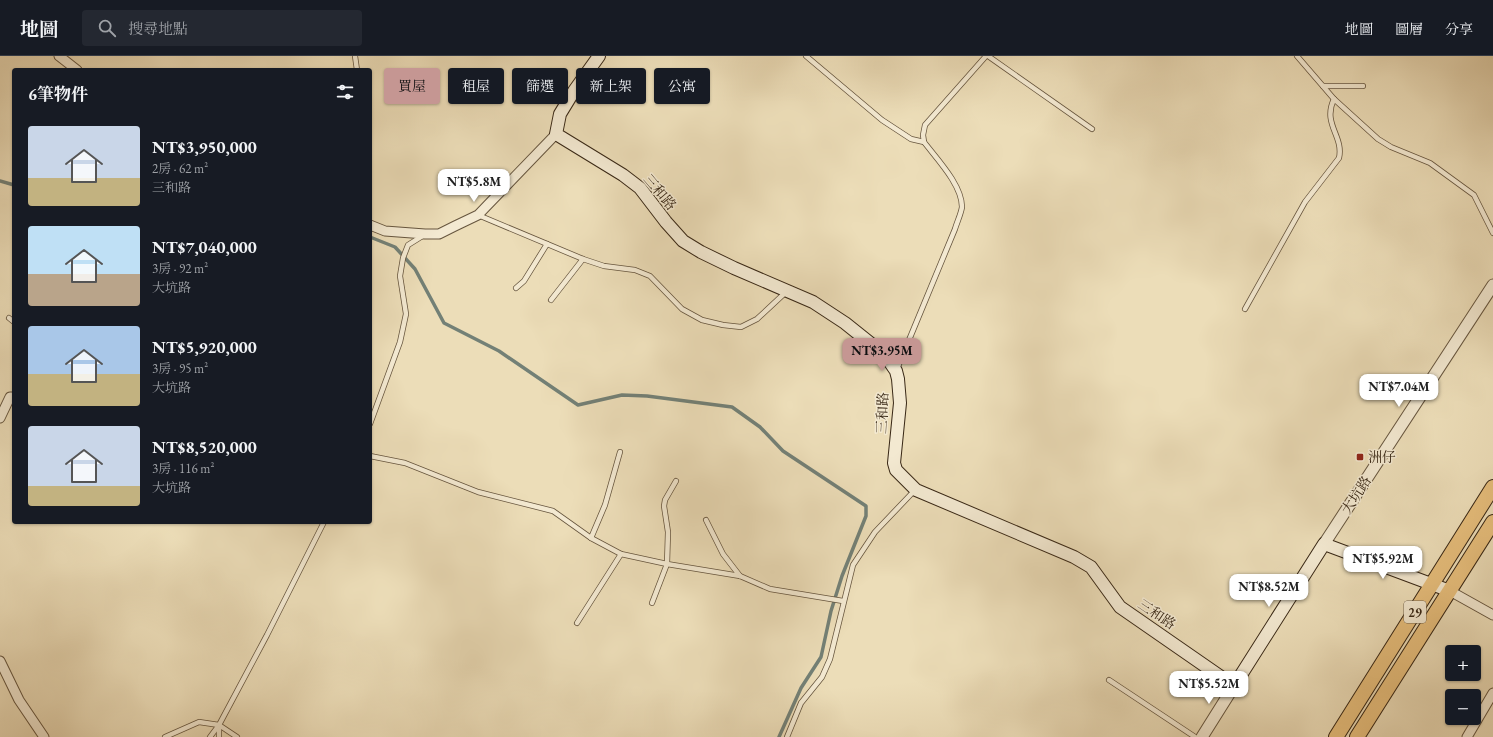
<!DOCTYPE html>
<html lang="zh-TW">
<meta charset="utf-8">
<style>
:root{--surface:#171b24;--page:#242831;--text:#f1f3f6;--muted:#9ea1a6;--line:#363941;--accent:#c59692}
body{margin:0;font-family:"EB Garamond","Noto Serif TC",serif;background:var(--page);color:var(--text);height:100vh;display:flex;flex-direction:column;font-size:15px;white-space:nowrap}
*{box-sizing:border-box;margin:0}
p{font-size:13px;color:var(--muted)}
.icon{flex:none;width:22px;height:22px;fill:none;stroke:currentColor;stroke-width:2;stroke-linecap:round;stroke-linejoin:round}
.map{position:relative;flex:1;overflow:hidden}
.panel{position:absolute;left:12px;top:12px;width:360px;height:456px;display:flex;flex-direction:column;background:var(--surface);border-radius:4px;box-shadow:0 1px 3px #0004}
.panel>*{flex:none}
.top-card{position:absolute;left:384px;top:12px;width:380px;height:36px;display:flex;gap:8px}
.fabs{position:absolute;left:1445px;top:589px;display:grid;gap:8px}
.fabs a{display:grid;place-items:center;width:36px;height:36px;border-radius:4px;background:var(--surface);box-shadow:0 1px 3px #0004;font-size:20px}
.price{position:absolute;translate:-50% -34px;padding:0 9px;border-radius:8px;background:#fff;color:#222;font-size:13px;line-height:26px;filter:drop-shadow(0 1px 2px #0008)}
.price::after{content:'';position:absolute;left:50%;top:24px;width:12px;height:9px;margin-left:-6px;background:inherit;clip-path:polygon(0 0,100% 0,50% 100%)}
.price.active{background:var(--accent);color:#111}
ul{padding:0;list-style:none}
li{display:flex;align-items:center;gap:12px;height:100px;padding:0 16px}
li span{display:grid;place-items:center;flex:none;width:112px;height:80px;border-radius:4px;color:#555}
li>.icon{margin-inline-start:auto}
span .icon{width:48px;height:48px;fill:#fffc;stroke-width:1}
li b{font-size:17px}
h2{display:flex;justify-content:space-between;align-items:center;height:48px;padding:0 16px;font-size:17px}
.tag{padding:0 14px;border-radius:4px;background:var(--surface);box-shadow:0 1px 3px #0004;font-size:14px;line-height:36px}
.tag.active{background:var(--accent);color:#111}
header{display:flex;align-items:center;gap:24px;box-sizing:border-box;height:56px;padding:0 20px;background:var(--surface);border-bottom:1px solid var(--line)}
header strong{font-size:19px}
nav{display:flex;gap:22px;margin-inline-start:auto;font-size:14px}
.search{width:280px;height:36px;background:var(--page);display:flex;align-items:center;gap:10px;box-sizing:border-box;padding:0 14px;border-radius:4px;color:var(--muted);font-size:15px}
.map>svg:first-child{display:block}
</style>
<header>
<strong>地圖</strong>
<div class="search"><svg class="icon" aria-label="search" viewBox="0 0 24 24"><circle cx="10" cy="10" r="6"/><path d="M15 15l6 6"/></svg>搜尋地點</div>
<nav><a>地圖</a><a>圖層</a><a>分享</a></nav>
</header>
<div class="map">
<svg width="1493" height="681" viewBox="0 0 1493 681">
<rect width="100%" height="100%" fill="#ecddb8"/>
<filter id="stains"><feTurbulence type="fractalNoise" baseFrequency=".005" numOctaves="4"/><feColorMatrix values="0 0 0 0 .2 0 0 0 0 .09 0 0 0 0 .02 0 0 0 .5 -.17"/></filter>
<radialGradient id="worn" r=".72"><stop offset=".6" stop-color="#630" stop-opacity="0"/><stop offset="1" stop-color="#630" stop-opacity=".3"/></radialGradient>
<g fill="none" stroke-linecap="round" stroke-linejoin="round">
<!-- stream -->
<g stroke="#738076" stroke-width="3.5">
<path d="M0,125L14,129"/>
<path d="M370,181L395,191L415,213L444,267L499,295L578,349L622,339L647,340L732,351L760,371L783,395L866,450V460L842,520L831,555L821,601L801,632L779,681"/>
</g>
<defs>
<g id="service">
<path d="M355,0L357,14"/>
<path d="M806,0L882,64L911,83L924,86"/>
<path d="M988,0L1092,73"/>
<path d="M1297,0L1334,43L1378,83L1391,91L1430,107L1474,139L1493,177"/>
<path d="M1323,30H1363"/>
<path d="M478,159L583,203L604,210L635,214L650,220L682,253L702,264L723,269L741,271L757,263L786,236"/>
<path d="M516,232L524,225L547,188"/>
<path d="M551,244L583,203"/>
<path d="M1245,253L1305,146L1339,102C1344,80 1322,68 1334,43"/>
<path d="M9,262L14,266"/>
<path d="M897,313L955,173C957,166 961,158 962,151C962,129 937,103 924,86L923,79L925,69L986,0"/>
<path d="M370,368L400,286L406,258L400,220L403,202L408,189L424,179"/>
<path d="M370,400L405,407L478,436L553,455L591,482L621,498L667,508L740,520L770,533L843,545"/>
<path d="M706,464L723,498L740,520"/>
<path d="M591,482L605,449L620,396"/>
<path d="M652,547L667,508L668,476L664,450L665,444L676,425"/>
<path d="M577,567L621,498"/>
<path d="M1109,624L1195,681"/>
<path d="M219,669V681"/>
<path d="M165,681L199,666L219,669L237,681"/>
<path d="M210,681L219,669L267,579L324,466"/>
<path d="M787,681L801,647L822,621L830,603L853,509L875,476L915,434"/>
</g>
<g id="minor">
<path d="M59,0L77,14"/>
<path d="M370,169L385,175L425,178H439L455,170L478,159L556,78"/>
<path d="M0,362L10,341H14"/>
<path d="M1450,535L1493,559"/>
<path d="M0,605L19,644L44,681"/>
<path d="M1467,681L1493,637"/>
</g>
<g id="tertiary">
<path d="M1324,488L1493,229"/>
<path d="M1202,681L1234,630"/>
</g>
<path id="secondary" d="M599,0L574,35L560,58L556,78L623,119L640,132L666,166L683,185L701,196L734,212L813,246L845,267L885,299L896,315L898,323L900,347L894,407L896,414L916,434L1074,501L1091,511L1120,551L1234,630L1324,488L1450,535"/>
<g id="primary">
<path d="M1336,681L1493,431"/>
<path d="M1357,681L1493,466"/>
</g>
</defs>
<!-- service casing -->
<use href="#service" stroke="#66553e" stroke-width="6"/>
<!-- minor casing -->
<use href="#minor" stroke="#66553e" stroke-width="11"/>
<!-- tertiary casing -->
<use href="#tertiary" stroke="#66553e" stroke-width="13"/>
<!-- secondary casing -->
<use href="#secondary" stroke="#392816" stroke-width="14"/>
<!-- primary casing -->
<use href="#primary" stroke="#392816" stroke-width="16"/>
<!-- service -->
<use href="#service" stroke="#f3e9d1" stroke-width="4.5"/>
<!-- minor -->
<use href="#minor" stroke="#f3e9d1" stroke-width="9"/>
<!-- tertiary -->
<use href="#tertiary" stroke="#f3e9d1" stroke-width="11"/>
<!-- secondary -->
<use href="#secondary" stroke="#f3e9d1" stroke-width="12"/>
<!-- primary -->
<use href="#primary" stroke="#e6be7c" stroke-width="14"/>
</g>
<!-- markers -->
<rect fill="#8f2418" stroke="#f3e9d1" stroke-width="1.5" x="1356" y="397" width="8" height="8" rx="2"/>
<g text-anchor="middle" stroke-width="3" stroke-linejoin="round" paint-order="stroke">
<!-- shield labels -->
<rect fill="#f3e9d1" stroke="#71624e" stroke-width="1" x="1404" y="545" width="22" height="22" rx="3"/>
<g font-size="13" font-weight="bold" fill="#392816">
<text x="1415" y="561">29</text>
</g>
<!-- street labels -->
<g font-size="14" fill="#392816" stroke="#f3e9d1">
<text transform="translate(660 136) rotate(50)" y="5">三和路</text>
<text transform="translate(882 357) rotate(-87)" y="5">三和路</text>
<text transform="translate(1356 439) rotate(-57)" y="5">大坑路</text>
<text transform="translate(1157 558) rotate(34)" y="5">三和路</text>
</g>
<!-- poi labels -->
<g font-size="14" fill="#392816" stroke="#f3e9d1" text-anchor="start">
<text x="1368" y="406">洲仔</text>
</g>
</g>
<rect width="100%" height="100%" filter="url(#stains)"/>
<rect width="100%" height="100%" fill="url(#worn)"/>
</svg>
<div class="fabs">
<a>+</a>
<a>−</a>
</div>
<b class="price" style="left:474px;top:147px">NT$5.8M</b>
<b class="price active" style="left:882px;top:316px">NT$3.95M</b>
<b class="price" style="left:1399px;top:352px">NT$7.04M</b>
<b class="price" style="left:1383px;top:524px">NT$5.92M</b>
<b class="price" style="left:1269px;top:552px">NT$8.52M</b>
<b class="price" style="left:1209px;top:649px">NT$5.52M</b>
<div class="top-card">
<a class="tag active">買屋</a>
<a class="tag">租屋</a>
<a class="tag">篩選</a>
<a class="tag">新上架</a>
<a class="tag">公寓</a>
</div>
<section class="panel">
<h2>6筆物件<svg class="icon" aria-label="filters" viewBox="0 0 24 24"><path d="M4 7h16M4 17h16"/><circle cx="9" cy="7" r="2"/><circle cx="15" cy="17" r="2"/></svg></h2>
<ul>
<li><span style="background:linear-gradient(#c9d6e8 65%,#c2b280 0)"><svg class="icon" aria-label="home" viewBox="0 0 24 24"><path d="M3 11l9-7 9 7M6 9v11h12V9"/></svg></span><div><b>NT$3,950,000</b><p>2房 · 62 m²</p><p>三和路</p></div></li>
<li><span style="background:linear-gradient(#bfe0f5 60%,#b9a48a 0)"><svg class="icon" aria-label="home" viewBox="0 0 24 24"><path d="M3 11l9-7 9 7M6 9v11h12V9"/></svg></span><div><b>NT$7,040,000</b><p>3房 · 92 m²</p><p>大坑路</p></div></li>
<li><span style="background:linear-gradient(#a9c7e8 60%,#c2b280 0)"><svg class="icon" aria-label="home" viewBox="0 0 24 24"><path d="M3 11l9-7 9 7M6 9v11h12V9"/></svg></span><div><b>NT$5,920,000</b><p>3房 · 95 m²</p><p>大坑路</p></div></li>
<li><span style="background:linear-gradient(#c9d6e8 75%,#c2b280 0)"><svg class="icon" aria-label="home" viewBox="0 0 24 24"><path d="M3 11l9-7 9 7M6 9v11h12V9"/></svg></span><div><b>NT$8,520,000</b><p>3房 · 116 m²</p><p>大坑路</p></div></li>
</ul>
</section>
</div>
